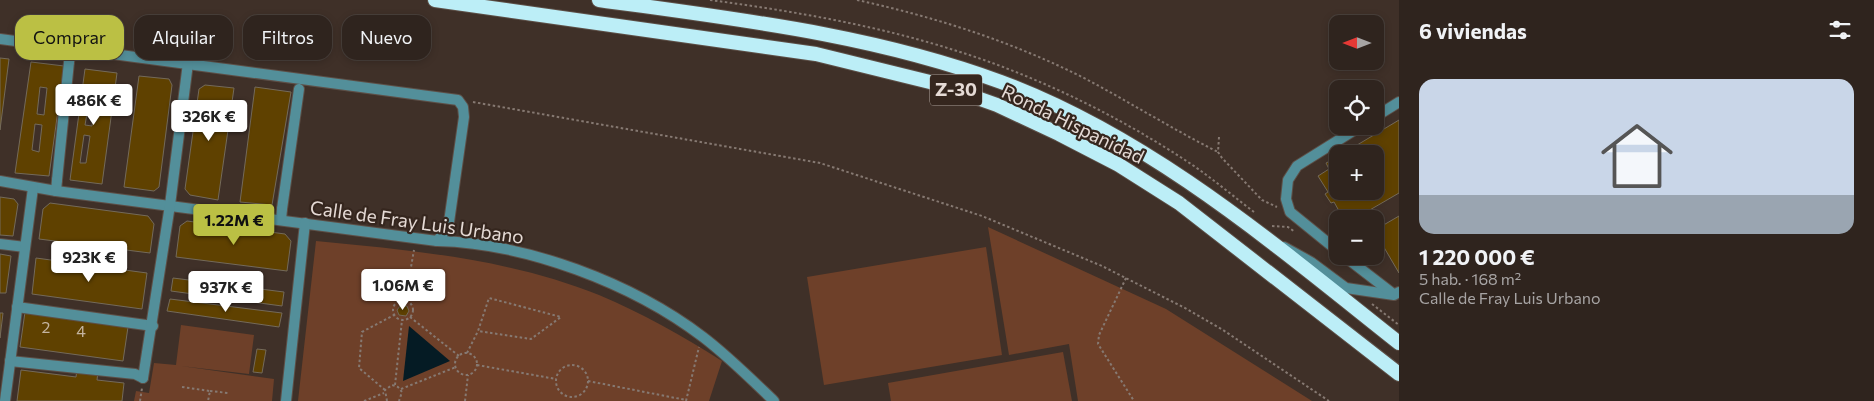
<!DOCTYPE html>
<html lang="es">
<meta charset="utf-8">
<style>
:root{--surface:#2f241e;--page:#3b302b;--text:#f1f3f6;--muted:#a7a4a4;--line:#4a413c;--accent:#bbc044}
body{margin:0;font-family:Commissioner,sans-serif;background:var(--page);color:var(--text);height:100vh;display:flex;flex-direction:column;font-size:19px;white-space:nowrap}
*{box-sizing:border-box;margin:0}
p{font-size:16px;color:var(--muted)}
.icon{flex:none;width:28px;height:28px;fill:none;stroke:currentColor;stroke-width:2;stroke-linecap:round;stroke-linejoin:round}
.map{position:relative;flex:1;overflow:hidden}
.sheet{display:flex;flex-direction:column;background:var(--surface);width:475px}
.sheet>*{flex:none}
.guide{position:absolute;left:15px;top:15px;width:475px;height:45px;display:flex;gap:10px}
.needle{width:32px;rotate:270deg}
.buttons{position:absolute;left:1329px;top:15px;display:grid;gap:10px}
.buttons a{display:grid;place-items:center;width:55px;height:55px;border-radius:10px;background:var(--surface);box-shadow:0 2px 8px #0003,0 0 0 1px var(--line);font-size:25px}
.price{position:absolute;translate:-50% -42px;padding:0 11px;border-radius:5px;background:#fff;color:#222;font-size:16px;line-height:32px;filter:drop-shadow(0 1px 2px #0008)}
.price::after{content:'';position:absolute;left:50%;top:30px;width:15px;height:11px;margin-left:-8px;background:inherit;clip-path:polygon(0 0,100% 0,50% 100%)}
.price.active{background:var(--accent);color:#111}
ul{padding:0;list-style:none}
li{display:grid;align-content:center;gap:10px;height:265px;padding:0 20px}
li+li{border-top:1px solid var(--line)}
li span{display:grid;place-items:center;height:155px;border-radius:15px;color:#555}
li>.icon{margin-inline-start:auto}
span .icon{width:90px;height:90px;fill:#fffc;stroke-width:1}
li b{font-size:21px}
h2{display:flex;justify-content:space-between;align-items:center;height:60px;padding:0 20px;font-size:21px}
.tag{padding:0 18px;border-radius:15px;background:var(--surface);box-shadow:0 2px 8px #0003,0 0 0 1px var(--line);font-size:18px;line-height:45px}
.tag.active{background:var(--accent);color:#111}
main{display:flex;flex:1;min-height:0}
.map>svg:first-child{display:block}
</style>
<main>
<div class="map">
<svg width="1399" height="401" viewBox="0 0 1399 401">
<rect width="100%" height="100%" fill="#3f3028"/>
<!-- green -->
<g fill="#6e4029">
<path d="M988,227L1166,309L1312,401H1078L1069,344L1009,355Z"/>
<path d="M316,241C411,250 510,259 599,295C642,313 683,336 722,361L709,401H298Z"/>
<path d="M986,247L1002,355L824,385L807,277Z"/>
<path d="M181,325L254,335L249,374L181,366L274,379L272,401H134L136,391L149,393L154,363L176,365Z"/>
<path d="M1063,352L1072,401H891L888,383Z"/>
</g>
<!-- water -->
<path fill="#051b24" d="M409,326L450,361L403,381Z"/>
<!-- building -->
<g fill="#5f4100" stroke="#746a5a" fill-rule="evenodd">
<path d="M0,58L9,59L0,130Z"/>
<path d="M31,62L64,66L49,176L15,173ZM40,87L47,88L44,115L37,114ZM35,124L42,125L39,152L32,150Z"/>
<path d="M85,69L117,73L102,184L70,180ZM89,102L95,103L92,126L85,125ZM84,135L90,136L86,163H80Z"/>
<path d="M139,76L169,79L172,85L159,187L154,191L124,187Z"/>
<path d="M205,85L234,88L218,200L190,195L185,189L199,89Z"/>
<path d="M255,87L291,92L272,205L240,202Z"/>
<path d="M1399,120V193L1356,218L1353,212L1343,218L1334,202L1331,203L1325,194L1328,192L1318,176L1329,169L1326,163L1338,157V191H1375V154H1342Z"/>
<path d="M0,197L14,199L18,204L13,236L0,235Z"/>
<path d="M50,203L148,216L154,224L150,253L39,239L43,209Z"/>
<path d="M1399,216V273L1375,232V230Z"/>
<path d="M187,221L285,234L291,241L287,271L176,257L180,226Z"/>
<path d="M0,254L11,256L6,293H0Z"/>
<path d="M36,258L147,273L142,309L32,294Z"/>
<path d="M173,278L284,292L282,306L171,291Z"/>
<path d="M170,299L282,313L279,327L167,311Z"/>
<path d="M400,306H407L409,311L406,316L399,315L397,310Z"/>
<path d="M25,312L128,327L123,361L20,347Z"/>
<path d="M0,313H3L0,338Z"/>
<path d="M257,349L266,350L262,373L253,372Z"/>
<path d="M77,369L98,371L97,380L124,383L122,401H17L21,370L76,377Z"/>
</g>
<g fill="none" stroke-linecap="round" stroke-linejoin="round">
<defs>
<g id="pedestrian">
<path d="M57,180L69,62"/>
<path d="M282,209L299,89"/>
<path d="M0,244L25,247"/>
<path d="M17,307L153,326"/>
<path d="M10,361L135,374L143,378"/>
</g>
<g id="minor">
<path d="M0,39L458,100L463,107L464,117L449,222L443,234L437,241"/>
<path d="M69,62L71,49"/>
<path d="M1375,117L1399,102"/>
<path d="M0,181L56,191L437,241C526,243 632,283 703,337C728,356 751,379 774,401"/>
<path d="M56,191L57,180"/>
<path d="M281,220L282,209"/>
<path d="M1284,247L1311,262L1346,288L1394,295L1399,292"/>
<path d="M1338,251L1290,212L1286,199L1288,180L1297,166L1361,126"/>
<path d="M1344,256L1392,293"/>
<path d="M143,378L170,205L188,63"/>
<path d="M5,401L33,188"/>
<path d="M286,401L305,223"/>
</g>
<g id="trunk">
<path d="M435,0L816,54L938,84L997,105L1059,134L1119,165L1179,203L1399,374"/>
<path d="M599,0C735,19 871,34 1001,82C1151,138 1275,245 1399,343"/>
</g>
</defs>
<!-- pedestrian casing -->
<use href="#pedestrian" stroke="#5d4f47" stroke-width="12"/>
<!-- minor casing -->
<use href="#minor" stroke="#5d4f47" stroke-width="12"/>
<!-- trunk casing -->
<use href="#trunk" stroke="#5d4f47" stroke-width="16"/>
<!-- path -->
<g stroke="#867972" stroke-width="2" stroke-dasharray="2.5 2.5" stroke-linecap="butt">
<path d="M710,0C792,11 875,25 954,50C1037,76 1119,116 1191,164C1213,179 1233,196 1254,212"/>
<path d="M857,0C935,17 1010,41 1082,77C1128,101 1172,129 1218,152"/>
<path d="M473,102L820,163L982,216L1102,266L1185,308L1223,330L1329,401"/>
<path d="M1219,137L1218,152L1222,158L1262,200L1277,207"/>
<path d="M1272,226L1288,227L1295,232"/>
<path d="M1126,278L1099,335L1098,344L1134,401"/>
<circle cx="403" cy="310" r="10"/>
<path d="M405,301L414,250"/>
<path d="M1372,304L1399,325"/>
<path d="M410,317L459,356"/>
<path d="M467,353L478,331L489,298L561,317L531,339L478,331"/>
<circle cx="466" cy="364" r="11"/>
<path d="M477,365L556,379"/>
<circle cx="572" cy="381" r="16"/>
<path d="M588,381L686,400"/>
<path d="M395,385L402,320"/>
<path d="M182,387L210,391L208,401"/>
<path d="M401,389L456,367"/>
<path d="M385,390L359,368L362,332L394,315"/>
<path d="M210,391L228,393"/>
<path d="M140,401L142,388"/>
<path d="M364,401L384,393"/>
<path d="M387,401L385,390L392,385L398,387L402,392L399,401"/>
<path d="M465,401L468,375"/>
<path d="M686,401L699,347"/>
</g>
<!-- pedestrian -->
<use href="#pedestrian" stroke="#538f9a" stroke-width="10"/>
<!-- minor -->
<use href="#minor" stroke="#538f9a" stroke-width="10"/>
<!-- trunk -->
<use href="#trunk" stroke="#bceef7" stroke-width="14"/>
</g>
<g text-anchor="middle" stroke-width="4.5" stroke-linejoin="round" paint-order="stroke">
<!-- number labels -->
<g font-size="16" fill="#c4b4a0">
<text x="46" y="333">2</text>
<text x="81" y="337">4</text>
</g>
<!-- shield labels -->
<rect fill="#35261e" stroke="#b0a49e" stroke-width="1" x="930" y="74.5" width="52" height="31" rx="4"/>
<g font-size="18" font-weight="bold" fill="#e5dad5">
<text x="956" y="96">Z-30</text>
</g>
<!-- street labels -->
<g font-size="19" fill="#e5dad5" stroke="#35261e">
<text transform="translate(1073 124) rotate(26)" y="7">Ronda Hispanidad</text>
<text transform="translate(417 222) rotate(8)" y="7">Calle de Fray Luis Urbano</text>
</g>
</g>
</svg>
<div class="buttons">
<a><svg class="needle" viewBox="-14 -14 28 28"><path d="M0-13l5 13h-10z" fill="#e53935"/><path d="M0 13l5-13h-10z" fill="#a7a4a4"/></svg></a>
<a><svg class="icon" aria-label="locate" viewBox="0 0 24 24"><circle cx="12" cy="12" r="6"/><path d="M12 2v4M12 18v4M2 12h4M18 12h4"/></svg></a>
<a>+</a>
<a>−</a>
</div>
<b class="price" style="left:94px;top:126px">486K €</b>
<b class="price" style="left:209px;top:142px">326K €</b>
<b class="price active" style="left:234px;top:246px">1.22M €</b>
<b class="price" style="left:89px;top:283px">923K €</b>
<b class="price" style="left:403px;top:311px">1.06M €</b>
<b class="price" style="left:226px;top:313px">937K €</b>
<div class="guide">
<a class="tag active">Comprar</a>
<a class="tag">Alquilar</a>
<a class="tag">Filtros</a>
<a class="tag">Nuevo</a>
</div>
</div>
<section class="sheet">
<h2>6 viviendas<svg class="icon" aria-label="filters" viewBox="0 0 24 24"><path d="M4 7h16M4 17h16"/><circle cx="9" cy="7" r="2"/><circle cx="15" cy="17" r="2"/></svg></h2>
<ul>
<li><span style="background:linear-gradient(#c9d6e8 75%,#9aa5b1 0)"><svg class="icon" aria-label="home" viewBox="0 0 24 24"><path d="M3 11l9-7 9 7M6 9v11h12V9"/></svg></span><div><b>1 220 000 €</b><p>5 hab. · 168 m²</p><p>Calle de Fray Luis Urbano</p></div></li>
</ul>
</section>
</main>
